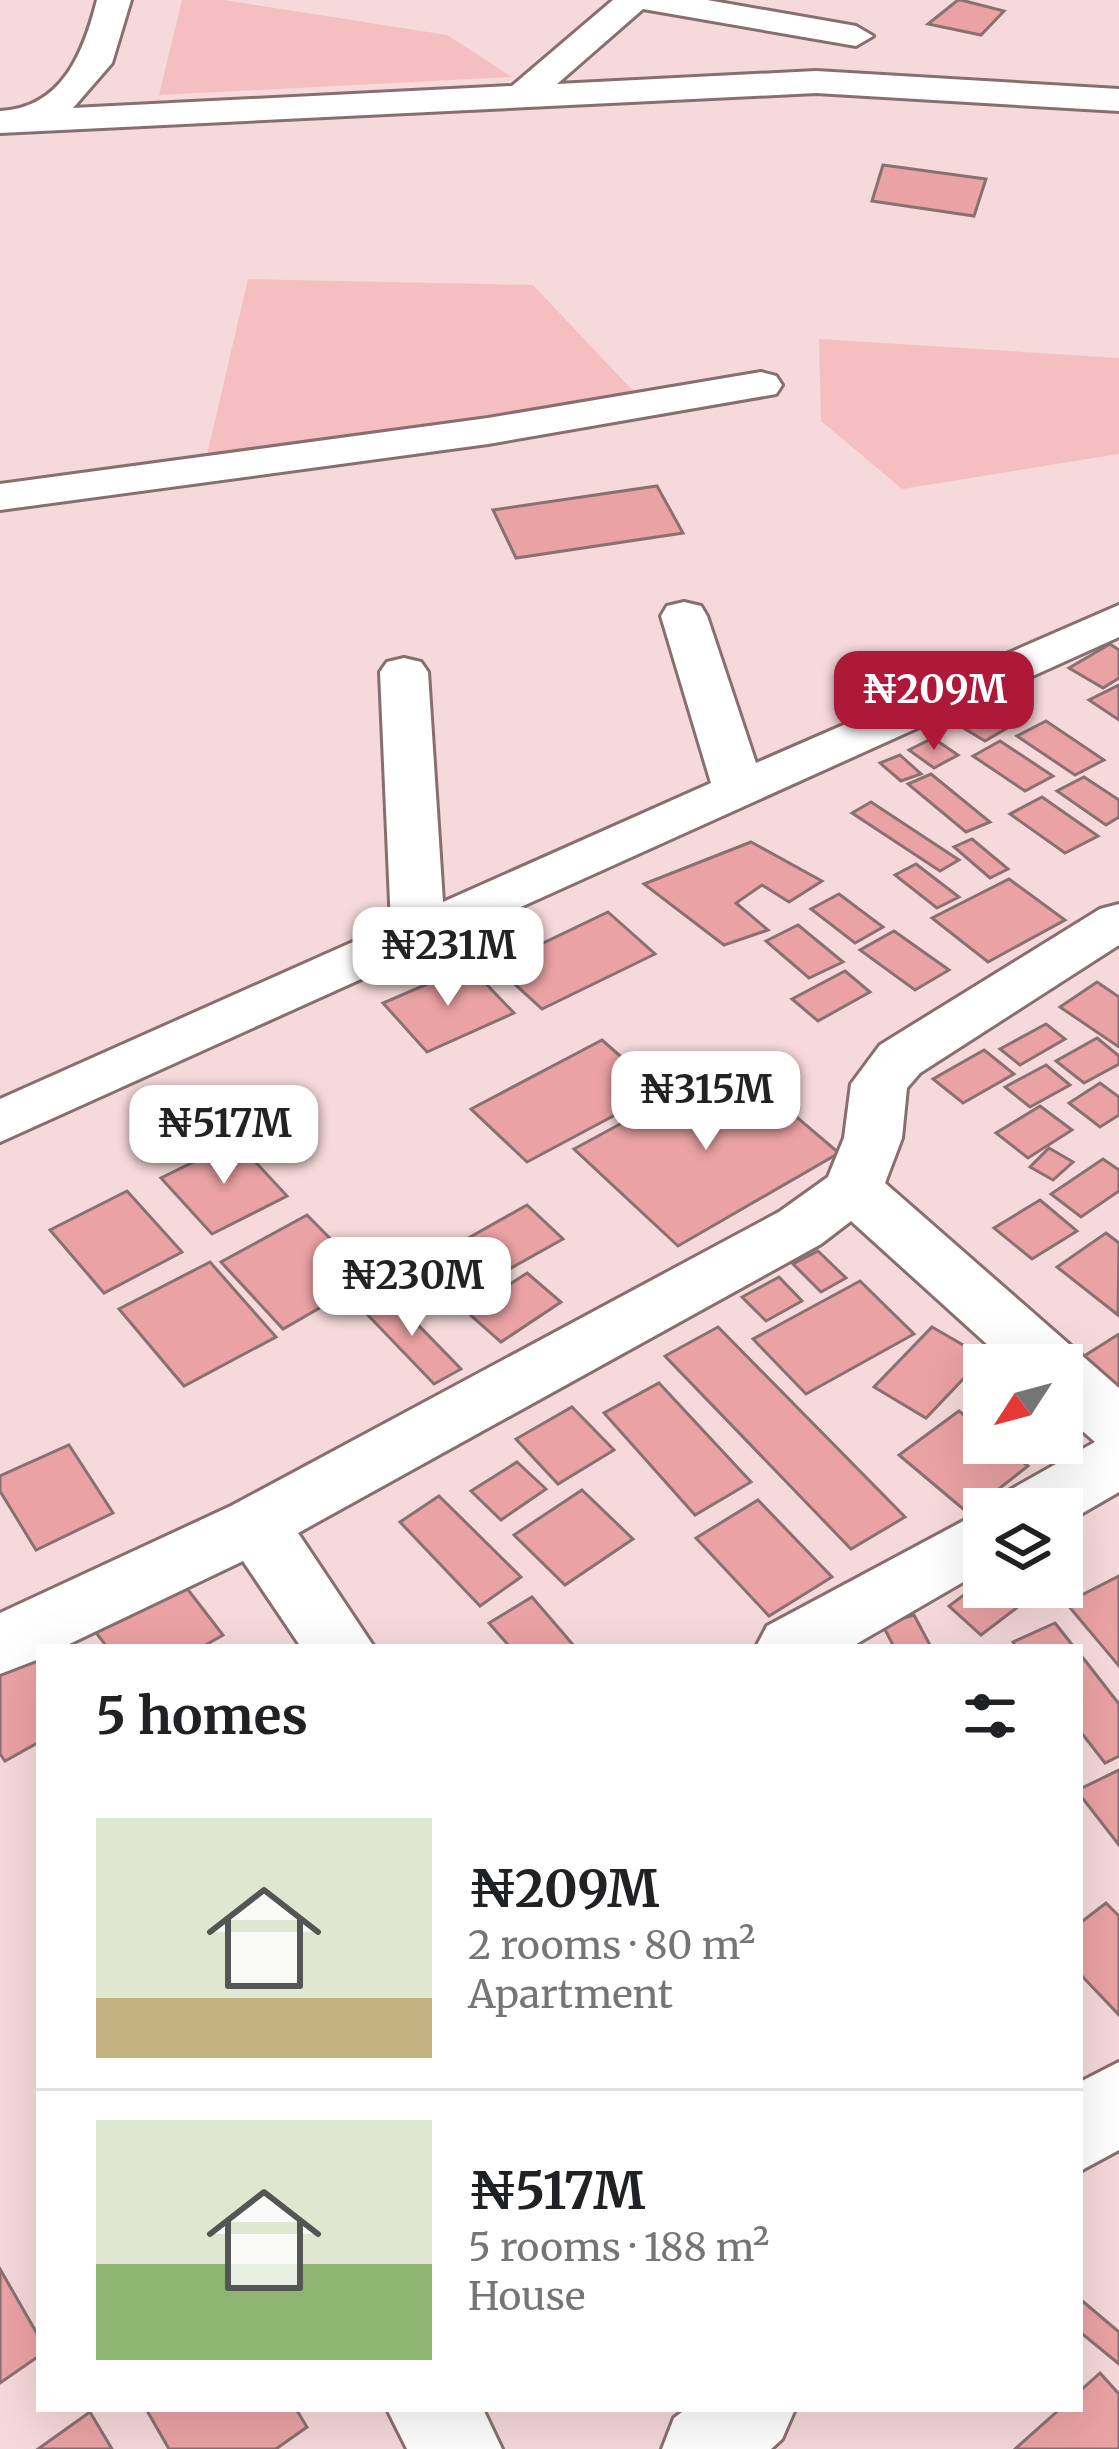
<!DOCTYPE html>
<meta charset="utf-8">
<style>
:root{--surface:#fff;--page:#f6f6f6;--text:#202124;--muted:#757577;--line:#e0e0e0;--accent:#ae1939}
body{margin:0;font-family:Merriweather,serif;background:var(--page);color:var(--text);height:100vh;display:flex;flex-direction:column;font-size:45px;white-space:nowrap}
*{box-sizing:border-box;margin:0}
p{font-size:39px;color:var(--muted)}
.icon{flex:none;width:66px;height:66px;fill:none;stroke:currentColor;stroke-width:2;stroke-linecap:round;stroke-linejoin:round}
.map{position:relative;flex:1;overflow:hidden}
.sheet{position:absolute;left:36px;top:1644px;width:1047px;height:768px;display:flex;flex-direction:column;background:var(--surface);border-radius:0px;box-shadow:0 12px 48px #0002}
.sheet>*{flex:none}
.needle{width:78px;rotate:234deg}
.controls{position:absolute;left:963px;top:1344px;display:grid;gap:24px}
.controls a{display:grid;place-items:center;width:120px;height:120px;border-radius:0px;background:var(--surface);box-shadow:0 12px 48px #0002;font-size:60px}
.price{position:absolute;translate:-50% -102px;padding:0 27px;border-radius:24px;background:#fff;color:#222;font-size:39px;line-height:78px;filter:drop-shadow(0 3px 6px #0008)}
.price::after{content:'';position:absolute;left:50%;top:72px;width:36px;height:27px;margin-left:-18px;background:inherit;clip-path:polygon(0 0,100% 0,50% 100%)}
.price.active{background:var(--accent);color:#fff}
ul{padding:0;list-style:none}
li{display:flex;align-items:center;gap:36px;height:300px;padding:0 60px}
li+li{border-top:3px solid var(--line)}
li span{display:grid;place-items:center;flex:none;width:336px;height:240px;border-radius:0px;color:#555}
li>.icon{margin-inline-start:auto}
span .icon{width:144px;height:144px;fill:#fffc;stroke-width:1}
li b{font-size:51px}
h2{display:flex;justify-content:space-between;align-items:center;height:144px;padding:0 60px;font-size:51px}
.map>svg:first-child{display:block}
</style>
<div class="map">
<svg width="1119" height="2449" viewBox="0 0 1119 2449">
<rect width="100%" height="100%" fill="#f6d9da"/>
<!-- green -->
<g fill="#f5bfc1">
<path d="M182,0H224L447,35L512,77L159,95Z"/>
<path d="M248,279L533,285L636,394L206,459Z"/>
<path d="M819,339L1119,358V454L902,489L821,421Z"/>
</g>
<!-- building -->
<g fill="#eba2a4" stroke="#8a7171" stroke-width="3">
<path d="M958,0H961L1004,11L981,35L928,24Z"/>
<path d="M883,165L986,179L974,216L872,201Z"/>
<path d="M657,486L683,533L516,558L493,510Z"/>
<path d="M1110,644L1119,650V678L1103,688L1069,668Z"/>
<path d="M1119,685V720L1089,700Z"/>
<path d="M995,696L1028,716L985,741L952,721Z"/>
<path d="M1046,721L1104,760L1075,775L1017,736Z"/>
<path d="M933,738L958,755L934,768L909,750Z"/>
<path d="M1000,741L1053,776L1025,791L973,756Z"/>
<path d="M900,755L921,774L901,781L880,763Z"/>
<path d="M931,774L990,822L966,832L908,784Z"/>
<path d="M1084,777L1119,800V817L1106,825L1057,791Z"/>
<path d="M1042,797L1098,836L1065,853L1010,814Z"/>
<path d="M871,802L959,860L940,871L852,813Z"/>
<path d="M972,839L1008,869L990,878L954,847Z"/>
<path d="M751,842L822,881L789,902L762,885L736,903L768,930L724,945L644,884Z"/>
<path d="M916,864L959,897L937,908L895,875Z"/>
<path d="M1009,879L1065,920L988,962L932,918Z"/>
<path d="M839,894L883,927L855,943L811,909Z"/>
<path d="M608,912L655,954L542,1009L495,966Z"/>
<path d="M798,925L843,962L809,978L766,941Z"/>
<path d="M894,931L949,970L915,990L860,950Z"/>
<path d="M469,966L514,1013L427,1052L383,1003Z"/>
<path d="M845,971L870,992L818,1021L792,999Z"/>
<path d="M1097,982L1119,997V1047L1060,1007Z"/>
<path d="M1046,1024L1065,1039L1020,1065L1000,1049Z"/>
<path d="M1097,1038L1119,1056V1064L1084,1083L1056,1061Z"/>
<path d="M602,1040L660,1091L527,1162L471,1109Z"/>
<path d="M984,1050L1014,1074L963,1103L933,1079Z"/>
<path d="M733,1063L839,1153L678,1246L574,1149Z"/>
<path d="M1046,1065L1070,1085L1030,1107L1005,1087Z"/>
<path d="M1100,1083L1119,1097V1115L1100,1127L1069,1103Z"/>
<path d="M1040,1106L1072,1130L1028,1158L996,1133Z"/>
<path d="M236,1141L287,1196L212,1234L161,1178Z"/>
<path d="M1049,1148L1073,1162L1053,1180L1030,1167Z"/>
<path d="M1103,1159L1119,1170V1191L1081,1217L1051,1194Z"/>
<path d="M127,1191L182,1252L104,1293L50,1230Z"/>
<path d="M1040,1200L1077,1231L1032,1259L994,1228Z"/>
<path d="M527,1205L563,1239L468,1292L433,1258Z"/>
<path d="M307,1215L370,1279L283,1329L221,1262Z"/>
<path d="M1106,1233L1119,1243L1118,1315L1057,1267Z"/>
<path d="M818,1251L846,1278L821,1292L793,1264Z"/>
<path d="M210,1262L276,1337L184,1386L119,1309Z"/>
<path d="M527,1273L561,1302L501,1342L467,1312Z"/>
<path d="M779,1277L802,1301L766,1321L742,1297Z"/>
<path d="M860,1281L914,1334L806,1394L753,1339Z"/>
<path d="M389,1295L461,1369L434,1384L362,1309Z"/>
<path d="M718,1327L905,1517L851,1549L665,1356Z"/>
<path d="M932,1327L984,1357L926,1418L874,1387Z"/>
<path d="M1119,1334V1392L1081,1358Z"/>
<path d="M659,1383L751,1482L695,1515L604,1413Z"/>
<path d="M572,1407L614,1450L558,1484L516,1439Z"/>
<path d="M959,1411L984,1431V1443H999L1028,1466L968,1513L899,1455Z"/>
<path d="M69,1445L113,1513L36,1550L0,1491V1476Z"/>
<path d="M517,1462L546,1489L501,1520L471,1491Z"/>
<path d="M582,1490L633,1539L565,1585L514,1535Z"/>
<path d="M439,1496L521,1577L480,1606L400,1522Z"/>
<path d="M758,1500L832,1577L769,1616L696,1538Z"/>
<path d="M172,1569L223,1635L202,1647H107L84,1617Z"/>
<path d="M1119,1576V1666L1066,1603Z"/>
<path d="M984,1580V1587H1019L1031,1597L981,1635L949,1606Z"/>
<path d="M532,1597L575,1647H510L489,1623Z"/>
<path d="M914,1615L931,1647H894L882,1624Z"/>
<path d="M1055,1623L1074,1647H1016L1013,1642Z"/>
<path d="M47,1642L51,1647H39V1742L5,1761L0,1754V1667Z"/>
<path d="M1080,1654L1119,1704V1756L1105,1763L1080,1731Z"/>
<path d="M1119,1770V1845L1080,1795V1789Z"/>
<path d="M1106,1903L1119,1916V2015L1080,1974V1923Z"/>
<path d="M0,2269L39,2337V2356L0,2383Z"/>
<path d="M1080,2299L1119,2332V2364L1080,2332Z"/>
<path d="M1100,2373L1119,2394V2449H1015L1060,2409H1080V2391Z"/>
<path d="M146,2409H296L307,2427L276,2449H169Z"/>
<path d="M90,2412L112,2449H38Z"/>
</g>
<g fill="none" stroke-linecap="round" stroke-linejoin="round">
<defs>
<g id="minor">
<path d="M97,0H131L112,63L73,108L512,86L613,0H707L856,26L873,36L856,46L643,9L557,84L816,71L1119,89V111L816,93L0,133V111C63,108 84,51 97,0Z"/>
<path d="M761,372L776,376L782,385L776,394L488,444L0,510V484L488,418Z"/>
<path d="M684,602L701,606L707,616L756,763L1119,605V637L0,1142V1099L391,925L380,672L387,662L404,658L421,662L428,672L443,902L711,783L661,616L667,606Z"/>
<path d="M1119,904V945L920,1073L907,1088L902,1138L885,1183L1119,1388V1492L1062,1525V1509H1000L1010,1490L1095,1442L1062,1413V1365H1010L851,1221L821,1244L298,1533L374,1647H301L243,1561L63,1647H39V1659L0,1674V1613L231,1506L779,1212L828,1177L844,1138L851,1084L880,1045L1100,909Z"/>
<path d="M984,1510V1570L851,1647H756L767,1626Z"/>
<path d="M1119,2062V2150L1080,2171V2082Z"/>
<path d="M387,2409H483L502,2449H407Z"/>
<path d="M686,2409H795L782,2439L771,2449H662L674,2418Z"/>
</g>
</defs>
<!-- minor casing -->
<use href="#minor" stroke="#886f6f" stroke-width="6"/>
<!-- minor -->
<use href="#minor" fill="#fff" fill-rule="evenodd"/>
</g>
</svg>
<div class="controls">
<a><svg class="needle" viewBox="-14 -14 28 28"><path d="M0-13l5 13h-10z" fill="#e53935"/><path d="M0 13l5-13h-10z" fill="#757577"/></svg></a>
<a><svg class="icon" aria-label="layers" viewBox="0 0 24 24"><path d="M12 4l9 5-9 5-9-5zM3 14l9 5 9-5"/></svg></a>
</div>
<b class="price active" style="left:934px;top:753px">₦209M</b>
<b class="price" style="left:448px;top:1009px">₦231M</b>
<b class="price" style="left:706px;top:1153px">₦315M</b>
<b class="price" style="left:224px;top:1187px">₦517M</b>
<b class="price" style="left:412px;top:1339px">₦230M</b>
<section class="sheet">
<h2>5 homes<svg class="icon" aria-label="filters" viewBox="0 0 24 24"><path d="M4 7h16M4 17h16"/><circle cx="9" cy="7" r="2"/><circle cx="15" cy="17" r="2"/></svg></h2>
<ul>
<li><span style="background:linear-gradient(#dfe7d0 75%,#c2b280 0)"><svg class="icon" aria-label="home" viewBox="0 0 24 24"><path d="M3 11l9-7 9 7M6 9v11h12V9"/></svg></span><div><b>₦209M</b><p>2 rooms · 80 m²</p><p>Apartment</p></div></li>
<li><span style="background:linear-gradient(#dfe7d0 60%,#8fb573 0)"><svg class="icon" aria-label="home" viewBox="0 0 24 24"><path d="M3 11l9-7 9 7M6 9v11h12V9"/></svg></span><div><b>₦517M</b><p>5 rooms · 188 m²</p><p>House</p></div></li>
</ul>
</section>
</div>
